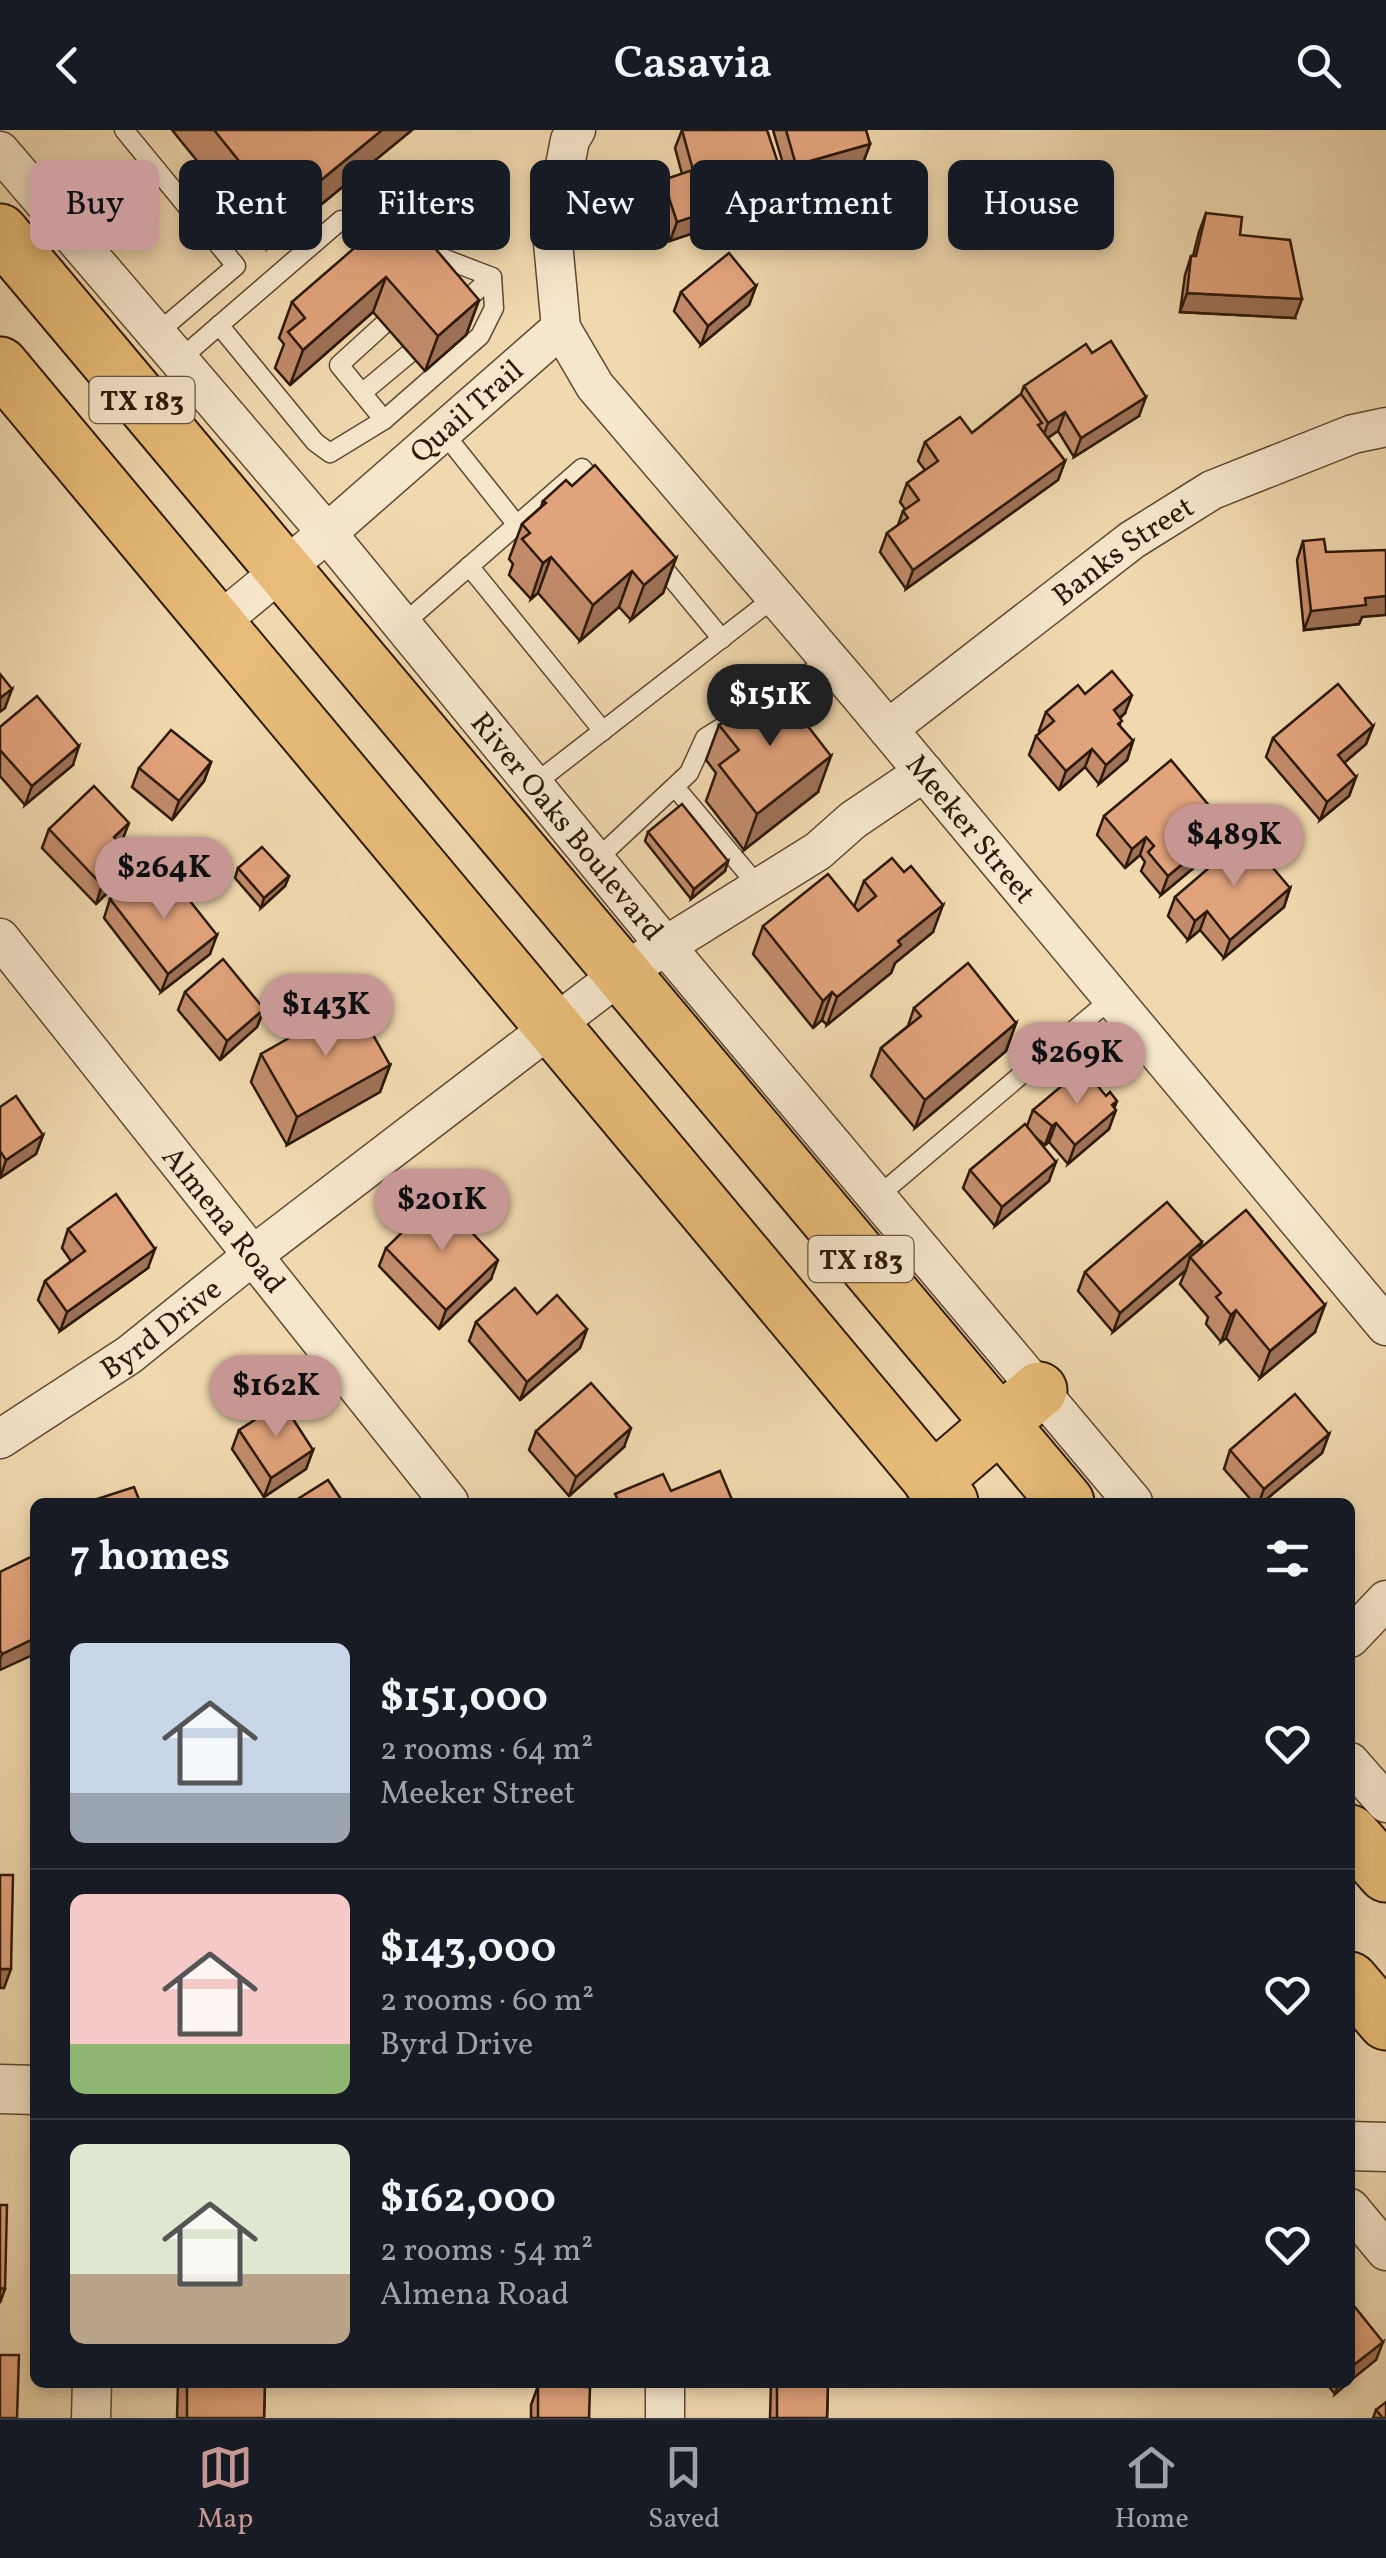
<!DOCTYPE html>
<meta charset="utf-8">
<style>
:root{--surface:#171b24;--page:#20242c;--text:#f1f3f6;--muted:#9ea1a6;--line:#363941;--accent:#c59692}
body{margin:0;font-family:Vollkorn,serif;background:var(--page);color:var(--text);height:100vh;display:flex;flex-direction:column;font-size:38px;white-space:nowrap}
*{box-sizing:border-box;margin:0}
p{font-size:32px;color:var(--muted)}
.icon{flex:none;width:55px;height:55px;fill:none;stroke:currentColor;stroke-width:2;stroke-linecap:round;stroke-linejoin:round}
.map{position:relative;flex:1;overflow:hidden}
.drawer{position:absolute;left:30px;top:1368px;width:1325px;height:890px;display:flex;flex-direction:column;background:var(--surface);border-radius:15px;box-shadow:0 5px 15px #0003}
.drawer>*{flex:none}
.top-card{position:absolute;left:30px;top:30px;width:1328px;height:90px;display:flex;gap:20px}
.price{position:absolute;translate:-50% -85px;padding:0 22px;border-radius:35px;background:var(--accent);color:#111;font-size:32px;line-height:65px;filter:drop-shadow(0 2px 5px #0008)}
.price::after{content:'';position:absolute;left:50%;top:60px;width:30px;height:22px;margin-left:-15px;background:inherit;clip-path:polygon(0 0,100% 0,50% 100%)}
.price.on{background:#222;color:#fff}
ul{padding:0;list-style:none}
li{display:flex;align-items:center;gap:30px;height:250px;padding:0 40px}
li+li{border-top:2px solid var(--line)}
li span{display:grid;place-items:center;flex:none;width:280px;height:200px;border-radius:15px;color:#555}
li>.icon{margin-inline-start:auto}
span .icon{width:120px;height:120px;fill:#fffc;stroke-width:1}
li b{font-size:42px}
h2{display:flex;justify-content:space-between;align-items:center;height:120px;padding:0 40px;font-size:42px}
.pill{padding:0 35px;border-radius:15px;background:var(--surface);box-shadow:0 5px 15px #0003;font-size:35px;line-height:90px}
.pill.on{background:var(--accent);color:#111}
header{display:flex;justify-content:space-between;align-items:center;height:130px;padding:0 40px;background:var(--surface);font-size:45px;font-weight:600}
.tabs{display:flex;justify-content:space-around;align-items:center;height:140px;border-top:2px solid var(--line);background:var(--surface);font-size:28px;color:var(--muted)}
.tabs a{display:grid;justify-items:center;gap:5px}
.tabs .on{color:var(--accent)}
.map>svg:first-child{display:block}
</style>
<header><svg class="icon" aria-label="back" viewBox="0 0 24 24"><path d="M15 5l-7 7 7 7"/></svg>Casavia<svg class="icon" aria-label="search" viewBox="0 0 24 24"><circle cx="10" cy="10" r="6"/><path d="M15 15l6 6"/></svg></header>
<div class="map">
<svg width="1386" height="2288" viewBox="0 0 1386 2288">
<rect width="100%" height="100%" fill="#f1d9af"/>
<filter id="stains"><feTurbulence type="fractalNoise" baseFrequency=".002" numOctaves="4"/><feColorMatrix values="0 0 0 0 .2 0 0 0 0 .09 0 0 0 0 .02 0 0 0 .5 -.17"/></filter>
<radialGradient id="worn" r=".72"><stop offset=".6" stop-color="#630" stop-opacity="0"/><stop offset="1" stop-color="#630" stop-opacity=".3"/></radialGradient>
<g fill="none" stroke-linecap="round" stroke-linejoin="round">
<defs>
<g id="service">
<path d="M124,0L236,136L156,204"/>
<path d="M422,120L492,147L456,179"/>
<path d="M384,194L339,235L384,290"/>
<path d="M219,195L315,312L330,323L384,290L480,206L494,178L492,147"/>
<path d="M179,230L341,90L393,110"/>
<path d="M362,263L410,223"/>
<path d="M443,302L517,395"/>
<path d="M656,429L722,509"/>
<path d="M469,436L603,601"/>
<path d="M402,495L582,338L599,358"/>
<path d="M763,572L830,530"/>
<path d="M533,655L775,467"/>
<path d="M675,657L759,757"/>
<path d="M595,731L689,643L705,608L737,588"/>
<path d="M877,1067L1112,868"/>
</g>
<g id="minor">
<path id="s1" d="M0,21L327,403L664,814L1133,1372"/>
<path id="s2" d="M561,198L595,256L857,562L1386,1196"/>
<path id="s3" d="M217,494L327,403L561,198L552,102L570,10L576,0"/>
<path id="s4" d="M888,599L1132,410L1212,360L1353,304L1386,297"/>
<path id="s5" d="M0,808L449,1372"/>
<path id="s6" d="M0,1309L129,1225L252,1126L622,843L818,721L853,690L924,642"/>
<path d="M1350,1508L1386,1470"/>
<path d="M1350,1632L1386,1673"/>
<path d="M1350,2078L1386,2121"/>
<path d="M665,2252V2288"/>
<path d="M91,2288L92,2252"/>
</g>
<g id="tertiary">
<path d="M0,1959L35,1960"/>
<path d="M1350,2016L1386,2017"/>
</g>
<g id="primary">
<path d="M0,102L1066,1372"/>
<path d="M0,235L950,1372"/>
<path d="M932,1352L1039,1260"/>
<path d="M1350,1703L1386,1744"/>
<path d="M1350,1850L1386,1892"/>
</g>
</defs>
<!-- service casing -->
<use href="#service" stroke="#5e4933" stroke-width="21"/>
<!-- minor casing -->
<use href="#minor" stroke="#5e4933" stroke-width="41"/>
<!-- tertiary casing -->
<use href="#tertiary" stroke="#5e4933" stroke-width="51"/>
<!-- primary casing -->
<use href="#primary" stroke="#2d190a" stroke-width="59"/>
<!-- service -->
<use href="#service" stroke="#f6e6cb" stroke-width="18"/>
<!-- minor -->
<use href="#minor" stroke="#f6e6cb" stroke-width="38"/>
<!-- tertiary -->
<use href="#tertiary" stroke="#f6e6cb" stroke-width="48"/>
<!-- primary -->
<use href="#primary" stroke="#e8bc78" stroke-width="55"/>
</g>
<!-- wall -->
<g fill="#c28c6b" stroke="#2d190a" stroke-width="2.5">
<path d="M172,0H412L268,118Z"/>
<path d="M682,0L776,39L773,72L746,82L744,86L670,111L656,69L663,50L682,44L675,18Z"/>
<path d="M773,0H866L870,14L863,33L789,54Z"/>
<path d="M1206,83L1240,105L1295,188L1180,182L1185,145L1191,126H1193L1199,102Z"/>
<path d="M424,112L479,170L466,205L425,241L373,182L290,255L275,238L284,214L279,208L292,172Z"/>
<path d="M756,156L749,175L701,215L674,181L681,162Z"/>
<path d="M1092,223L1139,286L1074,327L1058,301L1048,308L1065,331L1058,350L906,459L880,422L887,403L898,395L903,381L905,379L900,372L907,353L925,340L918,331L925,312L972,303L1021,264L1024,256Z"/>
<path d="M572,356L676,428L663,463L631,490L619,477L580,511L538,463L531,469L509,445L513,434L509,429L522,394L541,377L543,371Z"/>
<path d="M1303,411L1326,422L1362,487L1359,494L1304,500L1297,430Z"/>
<path d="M1085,564L1125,583L1120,588V596L1133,611L1127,630L1099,654L1085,637L1059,660L1029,625L1036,606L1041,602L1039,601L1046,582Z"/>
<path d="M719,595L818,662L744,720L706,671L716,643L706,630Z"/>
<path d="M1373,596L1366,614L1344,633L1356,647L1349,666L1320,690L1266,627L1273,608Z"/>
<path d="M0,597L73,635L25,675L0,646Z"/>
<path d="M211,632L204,651L172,690L132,657L139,638Z"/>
<path d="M1104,686L1227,697L1220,716L1161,765L1141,741L1145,732L1140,725L1125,738L1097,705Z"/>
<path d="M49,699L122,711L120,713L132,726L125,745L96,774L42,718Z"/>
<path d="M648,702L728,731L725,741L691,769L645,711Z"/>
<path d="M238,738L289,746L285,756L261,778L235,748Z"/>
<path d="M864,751L933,802L895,833L891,843L827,895L822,890L813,898L753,824L763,796L854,777Z"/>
<path d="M1290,758L1284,777L1224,828L1200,800L1188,810L1168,786L1175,767Z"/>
<path d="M154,767L210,824L161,862L104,788L110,769Z"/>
<path d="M185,862L264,879L257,897L220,930L178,880Z"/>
<path d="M914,878L1016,893L1006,921L915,998L871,946L881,918L908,896Z"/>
<path d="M261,924L390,935L380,962L287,1015L251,952Z"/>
<path d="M0,977L43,1005L36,1024L0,1048Z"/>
<path d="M1114,978L1109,999L1068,1034L1049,1012L1045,1015L1036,1008L1049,1051L995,1096L963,1058L970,1040L1027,996L1033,980Z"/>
<path d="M68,1099L148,1138L60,1201L38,1170L45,1151L71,1131L62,1118Z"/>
<path d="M1202,1112L1200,1118L1315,1202L1260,1248L1226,1208L1221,1212L1206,1194L1208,1187L1180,1154L1186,1140L1113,1202L1078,1161L1085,1142Z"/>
<path d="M386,1118L491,1149L439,1199L379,1136Z"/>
<path d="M537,1184L587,1199L580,1218L520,1270L469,1211L476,1192Z"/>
<path d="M239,1300L313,1320L306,1339L264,1367L232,1319Z"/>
<path d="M536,1301L624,1317L569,1366L529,1320Z"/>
<path d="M1329,1304L1322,1323L1263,1372H1253L1224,1339L1230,1320Z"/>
<path d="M178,2252H265L264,2288H177Z"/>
<path d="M771,2252H828L827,2288H770Z"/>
<path d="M1325,2252H1349L1335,2264Z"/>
<path d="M538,2256L589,2288H531V2275Z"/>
<path d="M1376,2280L1386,2288H1373Z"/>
</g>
<!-- shaded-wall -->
<g fill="#9e7257" stroke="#2d190a" stroke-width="2.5">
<path d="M382,0H412L268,118L281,83Z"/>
<path d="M870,14L863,33L789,54L796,35Z"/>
<path d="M780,54L773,72L746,82L744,86L670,111L677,92Z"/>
<path d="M386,147L373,182L290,255L303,220Z"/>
<path d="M756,156L749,175L701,215L708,196Z"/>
<path d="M1187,163L1302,169L1295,188L1180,182Z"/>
<path d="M479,170L466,205L425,241L438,206Z"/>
<path d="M1146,267L1139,286L1074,327L1081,308Z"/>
<path d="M1065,282L1058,301L1041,312L1048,293Z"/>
<path d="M1065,331L1058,350L906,459L913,440Z"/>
<path d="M551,427L538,463L531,469L543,433Z"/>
<path d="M676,428L663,463L631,490L644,455Z"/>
<path d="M632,441L619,477L580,511L593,475Z"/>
<path d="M1386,466V485L1362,487L1359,494L1304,500L1311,481L1365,468Z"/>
<path d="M12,559L5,578L0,582V568Z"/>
<path d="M1132,565L1125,583L1107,599L1114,580Z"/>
<path d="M1373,596L1366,614L1331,644L1338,625Z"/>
<path d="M1133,611L1127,630L1099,654L1106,635Z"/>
<path d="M79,616L73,635L25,675L32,656Z"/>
<path d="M1092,619L1085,637L1059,660L1066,641Z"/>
<path d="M831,626L818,662L744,720L757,684Z"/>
<path d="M211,632L204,651L172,690L179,671Z"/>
<path d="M1356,647L1349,666L1320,690L1327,672Z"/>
<path d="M129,693L122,711L107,726L114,707Z"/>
<path d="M1227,697L1220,716L1161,765L1168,746Z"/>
<path d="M1146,707L1140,725L1125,738L1132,719Z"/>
<path d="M132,726L125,745L96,774L102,755Z"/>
<path d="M728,731L725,741L691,769L694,759Z"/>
<path d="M289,746L285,756L261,778L264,768Z"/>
<path d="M1290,758L1284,777L1224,828L1230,810Z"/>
<path d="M943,775L933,802L895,833L891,843L827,895L837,867L898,811Z"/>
<path d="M1207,781L1200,800L1188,810L1195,791Z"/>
<path d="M217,805L210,824L161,862L168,844Z"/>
<path d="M832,862L822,890L813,898L823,871Z"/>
<path d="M264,879L257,897L220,930L227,911Z"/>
<path d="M1016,893L1006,921L915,998L925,970Z"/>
<path d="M390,935L380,962L287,1015L297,987Z"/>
<path d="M1117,971L1112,984L1116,980L1109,999L1068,1034L1075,1015Z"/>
<path d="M1056,993L1049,1012L1045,1015L1052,996Z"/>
<path d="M43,1005L36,1024L0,1048L6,1030Z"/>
<path d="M1056,1032L1049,1051L995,1096L1002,1077Z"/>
<path d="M1202,1112L1195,1131L1190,1127L1186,1140L1113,1202L1120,1183Z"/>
<path d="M155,1119L148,1138L60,1201L67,1182Z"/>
<path d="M498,1130L491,1149L439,1199L446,1180Z"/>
<path d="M1325,1175L1315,1202L1260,1248L1270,1221Z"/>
<path d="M1236,1180L1226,1208L1221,1212L1231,1185Z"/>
<path d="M587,1199L580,1218L520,1270L527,1252Z"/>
<path d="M631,1298L624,1317L569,1366L576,1347Z"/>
<path d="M1329,1304L1322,1323L1263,1372H1259L1264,1359Z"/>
<path d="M313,1320L306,1339L264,1367L271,1348Z"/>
<path d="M35,1508V1524L0,1540V1529L2,1524Z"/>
<path d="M0,1839H11L4,1858H0Z"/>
<path d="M0,2158L5,2159L0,2173Z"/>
<path d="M1383,2212L1376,2230L1350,2251V2238Z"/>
<path d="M1339,2252H1349L1335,2264Z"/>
</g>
<!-- building -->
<g fill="#e1a37c" stroke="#2d190a" stroke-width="2.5">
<path d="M214,0H382L281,83Z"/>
<path d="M682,0H767L778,33L774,34L780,54L750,64L751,68L677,92L663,50L693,40Z"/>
<path d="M786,0H866L870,14L796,35Z"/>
<path d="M397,81L424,112L428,110L479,170L438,206L386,147L303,220L288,202L305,188L292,172Z"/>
<path d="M1206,83L1242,87L1240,105L1290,110L1302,169L1187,163L1191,126H1196Z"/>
<path d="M729,123L756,156L708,196L681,162Z"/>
<path d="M1111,211L1146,267L1081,308L1065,282L1048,293L1024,256L1086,214L1092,223Z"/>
<path d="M1021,264L1042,293L1038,295L1065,331L913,440L887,403L908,388L903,381L919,370L907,353L938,331L925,312L960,287L972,303Z"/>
<path d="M595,335L676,428L644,455L632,441L593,475L551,427L543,433L522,409L530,403L522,394L546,373L543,371L566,350L572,356Z"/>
<path d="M1324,409L1326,422L1386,420V466L1365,468L1366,475L1311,481L1303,411Z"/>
<path d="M1112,541L1132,565L1114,580L1122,591L1118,594L1133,611L1106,635L1092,619L1066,641L1036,606L1054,591L1046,582L1078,555L1085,564Z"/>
<path d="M0,544L12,559L0,568Z"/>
<path d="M1338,554L1373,596L1338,625L1356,647L1327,672L1273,608Z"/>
<path d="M776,555L831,626L757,684L719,635L739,620L719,595Z"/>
<path d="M37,566L79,616L32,656L0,620V597Z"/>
<path d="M171,600L211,632L179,671L139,638Z"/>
<path d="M1171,630L1227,697L1168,746L1148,722L1154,716L1146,707L1132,719L1104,686Z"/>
<path d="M94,656L129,693L114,707L132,726L102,755L49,699Z"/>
<path d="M682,674L728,731L694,759L648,702Z"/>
<path d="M1246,706L1290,758L1230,810L1207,781L1195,791L1175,767Z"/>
<path d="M262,717L289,746L264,768L238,738Z"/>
<path d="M892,728L904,742L911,736L943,775L898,811L901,815L837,867L832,862L823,871L763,796L828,744L858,781L876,766L864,751Z"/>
<path d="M138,747L154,767L174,751L217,805L168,844L110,769Z"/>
<path d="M223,829L264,879L227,911L185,862Z"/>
<path d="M968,833L1016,893L925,970L881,918L921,886L914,878Z"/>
<path d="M354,871L390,935L297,987L261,924Z"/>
<path d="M1083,938L1106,966L1110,962L1117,971L1112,975L1116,980L1075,1015L1056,993L1052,996L1033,980Z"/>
<path d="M16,966L43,1005L6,1030L0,1021V977Z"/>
<path d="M1025,994L1056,1032L1002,1077L970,1040Z"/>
<path d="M116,1064L155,1119L67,1182L45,1151L85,1121L68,1099Z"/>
<path d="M438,1067L498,1130L446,1180L386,1118Z"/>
<path d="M1167,1072L1202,1112L1120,1183L1085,1142Z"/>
<path d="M1246,1080L1325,1175L1270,1221L1236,1180L1231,1185L1216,1167L1221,1163L1190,1127Z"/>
<path d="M515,1158L537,1184L557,1165L587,1199L527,1252L476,1192Z"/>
<path d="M591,1253L631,1298L576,1347L536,1301Z"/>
<path d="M1295,1264L1329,1304L1264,1359L1230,1320Z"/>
<path d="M282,1272L313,1320L271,1348L239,1300Z"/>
<path d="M720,1341L733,1372H619L615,1364L663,1344L671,1361Z"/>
<path d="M328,1350L343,1372H293Z"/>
<path d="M134,1357L140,1372H88Z"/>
<path d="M35,1425V1508L2,1524L0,1520V1442Z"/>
<path d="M0,1745H13L11,1839H0Z"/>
<path d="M0,2075H7L5,2159L0,2158Z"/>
<path d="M1350,2171L1383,2212L1350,2238Z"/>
<path d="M0,2225H19L17,2288H0Z"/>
<path d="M187,2252H265L264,2288H187Z"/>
<path d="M777,2252H828L827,2288H777Z"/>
<path d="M538,2256L590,2257L589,2288H538Z"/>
<path d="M1386,2272V2288H1383L1376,2280Z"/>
</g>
<g text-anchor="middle" stroke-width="10" stroke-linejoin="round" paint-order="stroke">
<!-- shield labels -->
<g fill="#f6e6cb" stroke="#695644" stroke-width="2.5">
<rect x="89.5" y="247" width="105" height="46" rx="8"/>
<rect x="808.5" y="1106" width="105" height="46" rx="8"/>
</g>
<g font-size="28" font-weight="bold" fill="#2d190a">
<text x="142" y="280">TX 183</text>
<text x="861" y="1139">TX 183</text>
</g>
<!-- street labels -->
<g font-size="30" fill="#2d190a" stroke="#f6e6cb">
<text dy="10" stroke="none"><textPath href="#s3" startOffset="328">Quail Trail</textPath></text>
<text dy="10" stroke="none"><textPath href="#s4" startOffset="295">Banks Street</textPath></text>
<text dy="10" stroke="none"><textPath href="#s1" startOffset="882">River Oaks Boulevard</textPath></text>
<text dy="10" stroke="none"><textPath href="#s2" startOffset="648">Meeker Street</textPath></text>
<text dy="10" stroke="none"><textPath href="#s5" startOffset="360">Almena Road</textPath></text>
<text dy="10" stroke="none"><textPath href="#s6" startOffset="195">Byrd Drive</textPath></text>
</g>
</g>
<rect width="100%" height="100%" filter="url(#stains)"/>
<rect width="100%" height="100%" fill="url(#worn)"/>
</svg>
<b class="price on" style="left:770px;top:619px">$151K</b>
<b class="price" style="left:1234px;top:759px">$489K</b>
<b class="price" style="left:164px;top:792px">$264K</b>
<b class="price" style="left:326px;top:929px">$143K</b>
<b class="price" style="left:1077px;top:977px">$269K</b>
<b class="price" style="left:442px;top:1124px">$201K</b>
<b class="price" style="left:276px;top:1310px">$162K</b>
<div class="top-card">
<a class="pill on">Buy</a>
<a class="pill">Rent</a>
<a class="pill">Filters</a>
<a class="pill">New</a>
<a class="pill">Apartment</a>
<a class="pill">House</a>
</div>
<section class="drawer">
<h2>7 homes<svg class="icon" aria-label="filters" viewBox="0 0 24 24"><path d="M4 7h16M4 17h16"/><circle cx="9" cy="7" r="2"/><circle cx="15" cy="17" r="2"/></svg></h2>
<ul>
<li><span style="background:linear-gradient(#c9d6e8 75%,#9aa5b1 0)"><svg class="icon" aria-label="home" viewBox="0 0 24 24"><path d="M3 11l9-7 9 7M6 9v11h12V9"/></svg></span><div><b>$151,000</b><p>2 rooms · 64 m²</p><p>Meeker Street</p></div><svg class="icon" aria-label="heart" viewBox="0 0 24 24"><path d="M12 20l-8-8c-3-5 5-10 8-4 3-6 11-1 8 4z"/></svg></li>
<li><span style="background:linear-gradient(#f6c9c9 75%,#8fb573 0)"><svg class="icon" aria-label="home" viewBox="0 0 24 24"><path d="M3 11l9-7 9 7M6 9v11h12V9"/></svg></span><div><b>$143,000</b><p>2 rooms · 60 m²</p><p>Byrd Drive</p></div><svg class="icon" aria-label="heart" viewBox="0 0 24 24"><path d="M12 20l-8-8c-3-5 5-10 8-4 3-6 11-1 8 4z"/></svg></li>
<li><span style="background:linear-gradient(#dfe7d0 65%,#b9a48a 0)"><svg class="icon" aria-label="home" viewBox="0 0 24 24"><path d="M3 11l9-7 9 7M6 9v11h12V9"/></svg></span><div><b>$162,000</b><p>2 rooms · 54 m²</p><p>Almena Road</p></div><svg class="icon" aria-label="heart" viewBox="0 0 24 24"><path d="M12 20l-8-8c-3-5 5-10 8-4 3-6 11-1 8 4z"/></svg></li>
</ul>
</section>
</div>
<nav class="tabs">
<a class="on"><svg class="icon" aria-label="map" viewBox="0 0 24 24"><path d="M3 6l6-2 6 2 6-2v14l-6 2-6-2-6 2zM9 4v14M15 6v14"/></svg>Map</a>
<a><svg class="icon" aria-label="saved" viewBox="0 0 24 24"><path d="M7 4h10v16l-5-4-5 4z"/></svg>Saved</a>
<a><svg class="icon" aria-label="home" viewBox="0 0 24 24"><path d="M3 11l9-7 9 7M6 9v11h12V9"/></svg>Home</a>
</nav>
